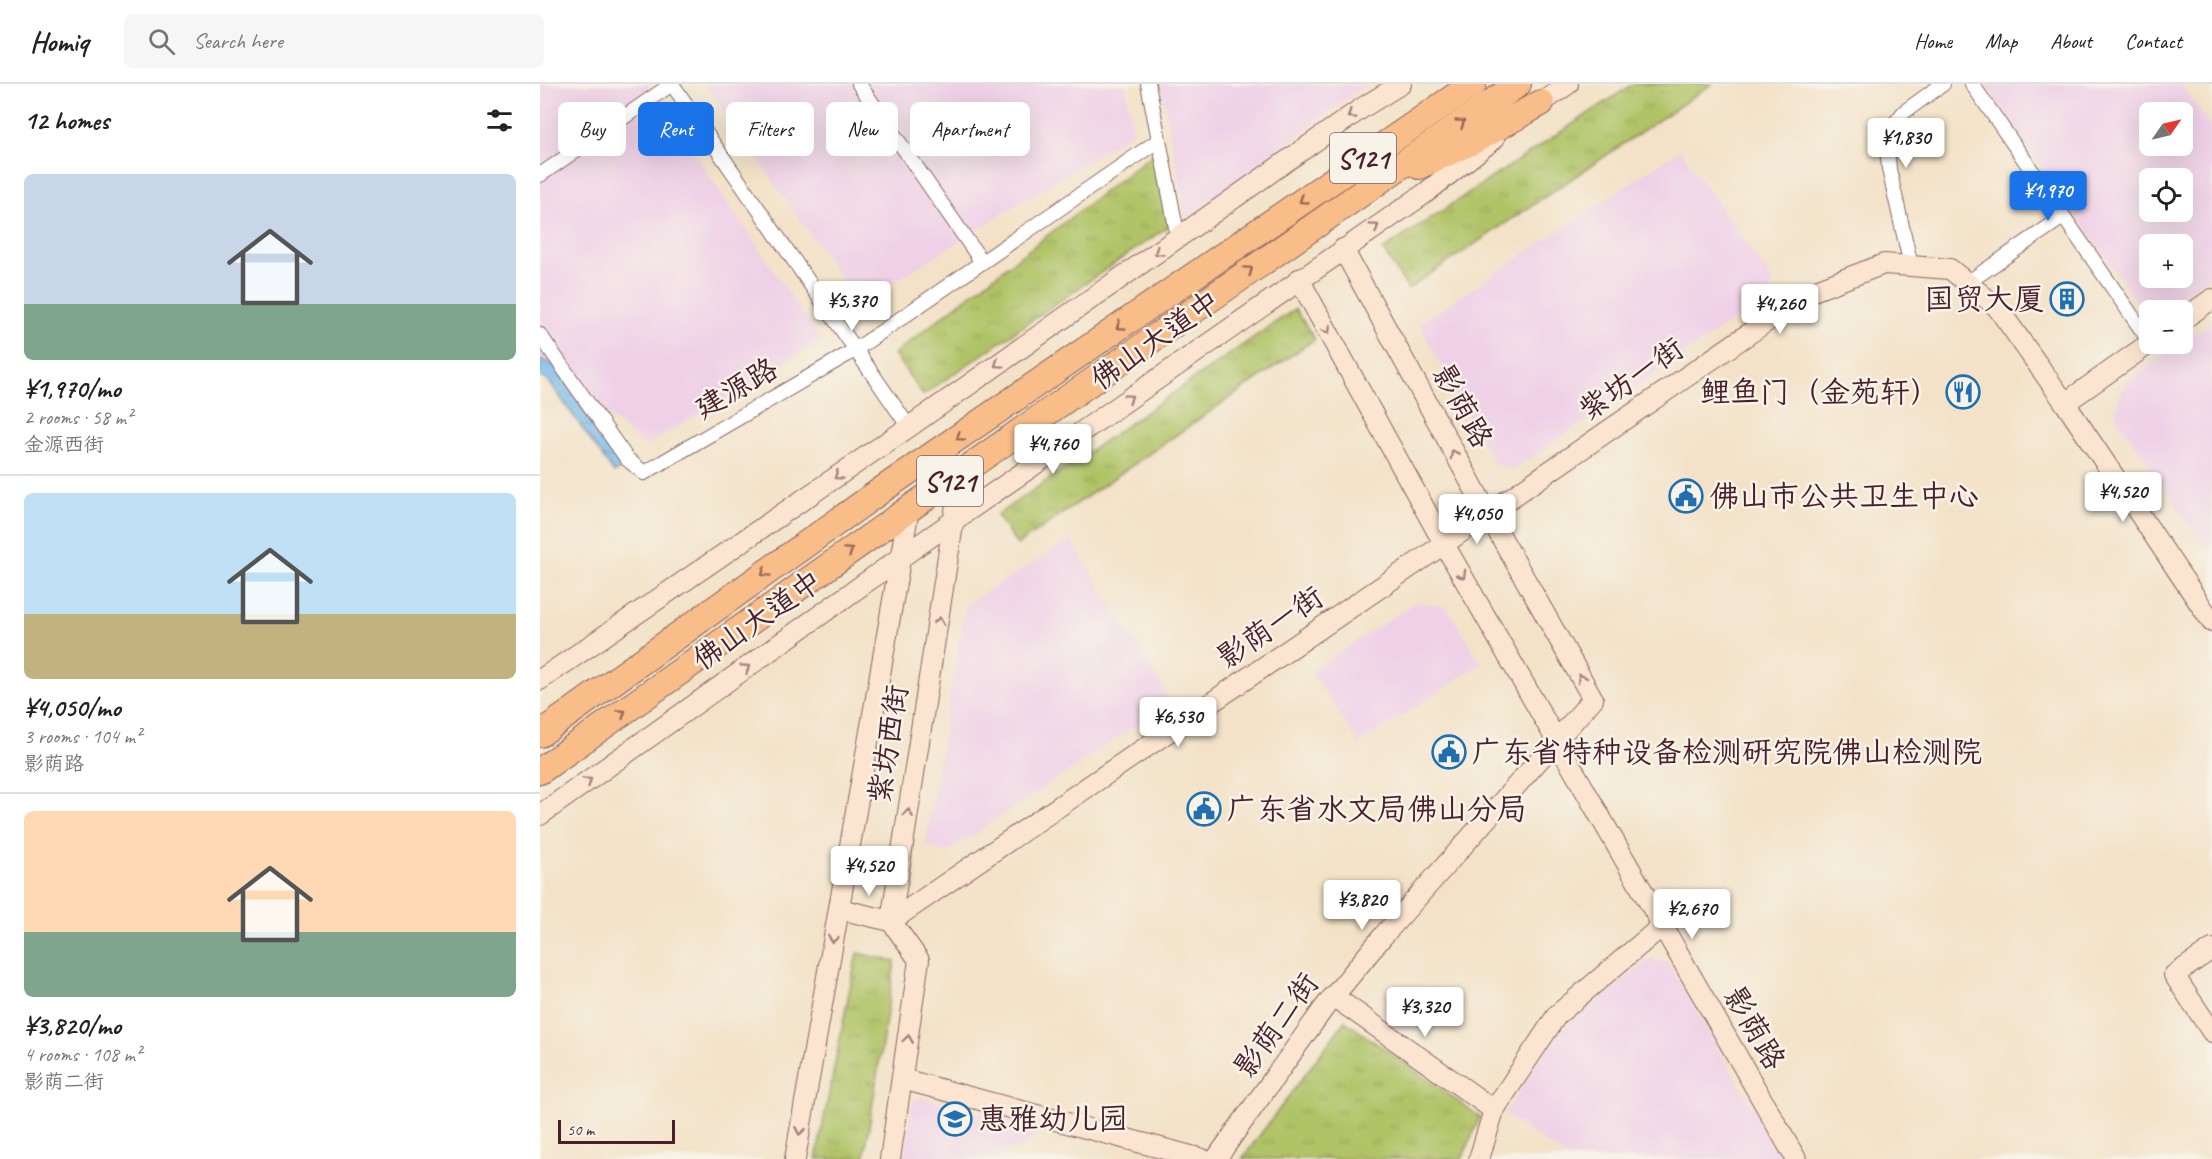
<!DOCTYPE html>
<meta charset="utf-8">
<style>
:root{--surface:#fff;--page:#f6f6f6;--text:#222;--muted:#767676;--line:#e0e0e0;--accent:#1a73e8}
body{margin:0;font-family:Caveat,"LXGW WenKai TC",sans-serif;background:var(--page);color:var(--text);height:100vh;display:flex;flex-direction:column;font-size:22px;white-space:nowrap}
*{box-sizing:border-box;margin:0}
p{font-size:20px;color:var(--muted)}
.icon{flex:none;width:33px;height:33px;fill:none;stroke:currentColor;stroke-width:2;stroke-linecap:round;stroke-linejoin:round}
.map{position:relative;flex:1;overflow:hidden}
.panel{display:flex;flex-direction:column;background:var(--surface);width:540px}
.panel>*{flex:none}
.hud{position:absolute;left:18px;top:18px;width:570px;height:54px;display:flex;gap:12px}
.needle{width:39px;rotate:56deg}
.controls{position:absolute;left:1599px;top:18px;display:grid;gap:12px}
.controls a{display:grid;place-items:center;width:54px;height:54px;border-radius:9px;background:var(--surface);box-shadow:0 6px 24px #0002;font-size:30px}
.scale{position:absolute;left:18px;bottom:15px;width:117px;box-sizing:border-box;padding-left:6px;border:3px solid #4a1f2b;border-top:0;font-size:16px;line-height:21px;white-space:nowrap;color:#4a1f2b;-webkit-text-stroke:4px #f7f3e8;paint-order:stroke}
.price{position:absolute;translate:-50% -51px;padding:0 14px;border-radius:6px;background:#fff;color:#222;font-size:20px;line-height:39px;filter:drop-shadow(0 2px 3px #0008)}
.price::after{content:'';position:absolute;left:50%;top:36px;width:18px;height:14px;margin-left:-9px;background:inherit;clip-path:polygon(0 0,100% 0,50% 100%)}
.price.current{background:var(--accent);color:#fff}
ul{padding:0;list-style:none}
li{display:grid;align-content:center;gap:12px;height:318px;padding:0 24px}
li+li{border-top:2px solid var(--line)}
li span{display:grid;place-items:center;height:186px;border-radius:9px;color:#555}
li>.icon{margin-inline-start:auto}
span .icon{width:108px;height:108px;fill:#fffc;stroke-width:1}
li b{font-size:26px}
h2{display:flex;justify-content:space-between;align-items:center;height:72px;padding:0 24px;font-size:26px}
.pill{padding:0 21px;border-radius:9px;background:var(--surface);box-shadow:0 6px 24px #0002;font-size:21px;line-height:54px}
.pill.current{background:var(--accent);color:#fff}
header{display:flex;align-items:center;gap:36px;box-sizing:border-box;height:84px;padding:0 30px;background:var(--surface);border-bottom:2px solid var(--line)}
header strong{font-size:28px}
nav{display:flex;gap:33px;margin-inline-start:auto;font-size:21px}
.search{width:420px;height:54px;background:var(--page);display:flex;align-items:center;gap:15px;box-sizing:border-box;padding:0 21px;border-radius:9px;color:var(--muted);font-size:22px}
main{display:flex;flex:1;min-height:0}
.map>svg:first-child{display:block}
</style>
<header>
<strong>Homiq</strong>
<div class="search"><svg class="icon" aria-label="search" viewBox="0 0 24 24"><circle cx="10" cy="10" r="6"/><path d="M15 15l6 6"/></svg>Search here</div>
<nav><a>Home</a><a>Map</a><a>About</a><a>Contact</a></nav>
</header>
<main>
<section class="panel">
<h2>12 homes<svg class="icon" aria-label="filters" viewBox="0 0 24 24"><path d="M4 7h16M4 17h16"/><circle cx="9" cy="7" r="2"/><circle cx="15" cy="17" r="2"/></svg></h2>
<ul>
<li><span style="background:linear-gradient(#c9d6e8 70%,#7fa58c 0)"><svg class="icon" aria-label="home" viewBox="0 0 24 24"><path d="M3 11l9-7 9 7M6 9v11h12V9"/></svg></span><div><b>¥1,970/mo</b><p>2 rooms · 58 m²</p><p>金源西街</p></div></li>
<li><span style="background:linear-gradient(#bfe0f5 65%,#c2b280 0)"><svg class="icon" aria-label="home" viewBox="0 0 24 24"><path d="M3 11l9-7 9 7M6 9v11h12V9"/></svg></span><div><b>¥4,050/mo</b><p>3 rooms · 104 m²</p><p>影荫路</p></div></li>
<li><span style="background:linear-gradient(#ffd9b3 65%,#7fa58c 0)"><svg class="icon" aria-label="home" viewBox="0 0 24 24"><path d="M3 11l9-7 9 7M6 9v11h12V9"/></svg></span><div><b>¥3,820/mo</b><p>4 rooms · 108 m²</p><p>影荫二街</p></div></li>
</ul>
</section>
<div class="map">
<svg width="1672" height="1075" viewBox="0 0 1672 1075">
<defs>
<pattern id="park-tufts" width="24" height="20" patternUnits="userSpaceOnUse" patternTransform="scale(1.5)"><rect width="24" height="20" fill="#b0c366"/><path d="M3 7l-1-3M5 7V3M7 7l1-3M15 17l-1-3M17 17v-4M19 17l1-3" fill="none" stroke="#99a759"/></pattern>
<pattern id="water-ripples" width="26" height="14" patternUnits="userSpaceOnUse" patternTransform="scale(1.5)"><rect width="26" height="14" fill="#72b8e9"/><path d="M2 4q2-2 4 0t4 0M15 11q2-2 4 0t4 0" fill="none" stroke="#6095bd"/></pattern>
</defs>
<rect width="100%" height="100%" fill="#f7f3e8"/>
<filter id="ink" filterUnits="userSpaceOnUse"><feTurbulence type="fractalNoise" baseFrequency=".0167" numOctaves="2"/><feDisplacementMap in="SourceGraphic" scale="12" xChannelSelector="R" yChannelSelector="G"/><feConvolveMatrix kernelMatrix="1 2 1 2 8 2 1 2 1" color-interpolation-filters="sRGB"/></filter>
<filter id="wash" filterUnits="userSpaceOnUse"><feTurbulence type="fractalNoise" baseFrequency=".008" numOctaves="4" result="noise"/><feDisplacementMap in="SourceGraphic" scale="24" xChannelSelector="R" yChannelSelector="G"/><feGaussianBlur stdDeviation="1.35" result="paint"/><feColorMatrix in="noise" values="0 0 0 0 0 0 0 0 0 0 0 0 0 0 0 0 0 1.4 0 .05"/><feComposite in="paint" operator="in"/></filter>
<g filter="url(#wash)">
<rect width="100%" height="100%" fill="#f3e2c7"/>
<!-- built -->
<g fill="#efd0e7" fill-rule="evenodd">
<path d="M0,0H107L281,256L105,362L0,277Z"/>
<path d="M165,0H585L594,47L319,220Z"/>
<path d="M621,0H827L646,134Z"/>
<path d="M1445,0H1641L1672,44V190L1624,226H1610L1609,232L1602,226ZM1610,28H1642V62H1610ZM1610,94H1642V128H1610ZM1642,160V194H1610V160Z"/>
<path d="M1140,66L1232,196L1228,213L971,387L954,379L879,240Z"/>
<path d="M1672,238V473L1575,332L1580,309L1589,295Z"/>
<path d="M531,455L631,618L406,769L385,761L425,521Z"/>
<path d="M876,518L906,523L942,579L819,660L771,587Z"/>
<path d="M1110,875L1128,879L1244,1075H1029L964,1030L1017,949Z"/>
<path d="M375,1015H388L501,1046L484,1062L458,1069V1075H364L371,1024Z"/>
</g>
<!-- park -->
<g fill="url(#park-tufts)" stroke="#7d7148" stroke-width="1.5">
<path d="M1093,0H1172L868,205L843,166Z"/>
<path d="M614,69L629,142L383,311L354,270Z"/>
<path d="M755,225L775,255L477,461L457,431Z"/>
<path d="M317,869L355,877L324,1075H276Z"/>
<path d="M805,937L940,1033L922,1075H702Z"/>
</g>
<!-- water -->
<path fill="url(#water-ripples)" stroke="#5e6c8a" stroke-width="1.5" d="M0,275L16,281L83,382L74,389L8,296L0,293Z"/>
</g>
<g filter="url(#ink)">
<g fill="none" stroke-linecap="round" stroke-linejoin="round">
<defs>
<g id="street">
<path d="M319,0L442,178"/>
<path d="M1432,0L1610,258"/>
<path d="M619,56L638,154"/>
<path d="M0,91L132,0L369,343"/>
<path d="M1371,182L1349,85L1346,51L1364,28L1403,0"/>
<path d="M1427,199L1523,133"/>
<path d="M0,251L87,375L104,389L315,266L619,56L608,0"/>
</g>
<g id="secondary">
<path d="M991,26L1028,0"/>
<path d="M759,195L904,460L1256,1075"/>
<path d="M1642,236L1672,215"/>
<path d="M1525,319L1610,259"/>
<path d="M0,596L369,343L822,24L861,0"/>
<path d="M0,731L360,474L884,110L954,55"/>
<path d="M299,825L351,837L904,460L1268,209L1344,180L1410,185L1457,223L1525,319L1672,538"/>
<path d="M1672,865L1634,891L1672,948"/>
<path d="M793,912L954,1026"/>
<path d="M362,995L662,1075"/>
<path d="M255,1075L369,425"/>
<path d="M350,1075L379,876L351,837L421,389"/>
<path d="M676,1075L784,924L843,852L1053,615L948,430L803,165"/>
<path d="M939,1075L954,1026L1017,931L1122,842"/>
</g>
<g id="highway">
<path d="M879,82L935,56L1001,19"/>
<path d="M0,650L343,405L933,0"/>
<path d="M0,687L369,425L978,0"/>
</g>
</defs>
<!-- street casing -->
<use href="#street" stroke="#856362" stroke-width="16"/>
<!-- secondary casing -->
<use href="#secondary" stroke="#856362" stroke-width="22"/>
<!-- highway casing -->
<use href="#highway" stroke="#856362" stroke-width="28"/>
<!-- street -->
<use href="#street" stroke="#fff" stroke-width="14"/>
<!-- secondary -->
<use href="#secondary" stroke="#fce5d0" stroke-width="20"/>
<!-- highway -->
<use href="#highway" stroke="#f8bd89" stroke-width="26"/>
</g>
<!-- one-way arrows -->
<defs><path id="oneway-chevron" d="M-2-3.5L2.5 0L-2 3.5" fill="none" stroke-width="1.6" stroke-linecap="round" stroke-linejoin="round" transform="scale(1.5)"/></defs>
<g stroke="#a3827e">
<use href="#oneway-chevron" transform="translate(811 31) rotate(145)"/>
<use href="#oneway-chevron" transform="translate(835 143) rotate(-34)"/>
<use href="#oneway-chevron" transform="translate(618 168) rotate(145)"/>
<use href="#oneway-chevron" transform="translate(787 246) rotate(61)"/>
<use href="#oneway-chevron" transform="translate(458 280) rotate(145)"/>
<use href="#oneway-chevron" transform="translate(589 314) rotate(-35)"/>
<use href="#oneway-chevron" transform="translate(914 370) rotate(-119)"/>
<use href="#oneway-chevron" transform="translate(298 392) rotate(146)"/>
<use href="#oneway-chevron" transform="translate(922 491) rotate(61)"/>
<use href="#oneway-chevron" transform="translate(399 537) rotate(-81)"/>
<use href="#oneway-chevron" transform="translate(206 584) rotate(-35)"/>
<use href="#oneway-chevron" transform="translate(1041 594) rotate(-120)"/>
<use href="#oneway-chevron" transform="translate(48 697) rotate(-35)"/>
<use href="#oneway-chevron" transform="translate(368 729) rotate(-81)"/>
<use href="#oneway-chevron" transform="translate(293 855) rotate(100)"/>
<use href="#oneway-chevron" transform="translate(368 955) rotate(-82)"/>
<use href="#oneway-chevron" transform="translate(260 1047) rotate(100)"/>
</g>
<g stroke="#986655">
<use href="#oneway-chevron" transform="translate(921 39) rotate(-35)"/>
<use href="#oneway-chevron" transform="translate(763 116) rotate(146)"/>
<use href="#oneway-chevron" transform="translate(709 186) rotate(-35)"/>
<use href="#oneway-chevron" transform="translate(580 242) rotate(145)"/>
<use href="#oneway-chevron" transform="translate(420 353) rotate(145)"/>
<use href="#oneway-chevron" transform="translate(309 467) rotate(-35)"/>
<use href="#oneway-chevron" transform="translate(225 489) rotate(145)"/>
<use href="#oneway-chevron" transform="translate(82 629) rotate(-35)"/>
</g>
</g>
<!-- icons -->
<defs>
<symbol id="building-ring" viewBox="-11 -11 22 22"><circle r="9.5" fill="#f7f3e8" stroke="#1f6fb2" stroke-width="1.5"/><path d="M-4-6H4V6H1V3H-1V6H-4ZM-2.5-4.3h1.7v1.8h-1.7ZM.8-4.3h1.7v1.8H.8ZM-2.5-1h1.7V.8h-1.7ZM.8-1h1.7V.8H.8Z" fill="#1f6fb2"/></symbol>
<symbol id="restaurant-ring" viewBox="-11 -11 22 22"><circle r="9.5" fill="#f7f3e8" stroke="#1f6fb2" stroke-width="1.5"/><path d="M-5-6h1v4h1v-4h1v4h1v-4h1v5L-1.5 .5V6h-2V.5L-5-1ZM5-6V6H3V1.5H1.5Q1.5-4 5-6Z" fill="#1f6fb2"/></symbol>
<symbol id="civic-ring" viewBox="-11 -11 22 22"><circle r="9.5" fill="#f7f3e8" stroke="#1f6fb2" stroke-width="1.5"/><path d="M-.6-6.5H3V-4.5H.6V-3L4-1V1h2V6H-6V1h2V-1L-.6-3ZM-1.2 2.5V6h2.4V2.5Z" fill="#1f6fb2"/></symbol>
<symbol id="school-ring" viewBox="-11 -11 22 22"><circle r="9.5" fill="#f7f3e8" stroke="#1f6fb2" stroke-width="1.5"/><path d="M0-5L7-2L0 1L-7-2ZM-4 1L0 2.5L4 1V4Q0 6-4 4Z" fill="#1f6fb2"/></symbol>
</defs>
<g fill-rule="evenodd">
<use href="#building-ring" x="1508" y="196" width="38" height="38"/>
<use href="#restaurant-ring" x="1404" y="289" width="38" height="38"/>
<use href="#civic-ring" x="1127" y="393" width="38" height="38"/>
<use href="#civic-ring" x="890" y="649" width="38" height="38"/>
<use href="#civic-ring" x="645" y="706" width="38" height="38"/>
<use href="#school-ring" x="396" y="1016" width="38" height="38"/>
</g>
<g text-anchor="middle" stroke-width="5" stroke-linejoin="round" paint-order="stroke">
<!-- shield labels -->
<g fill="#f7f3e8" stroke="#7e5f64" stroke-width="1.5">
<rect x="790" y="49" width="66" height="50" rx="4.5"/>
<rect x="377" y="372" width="66" height="50" rx="4.5"/>
</g>
<g font-size="28" font-weight="bold" fill="#4a1f2b">
<text x="823" y="84">S121</text>
<text x="410" y="407">S121</text>
</g>
<!-- poi labels -->
<g font-size="30" fill="#4a1f2b" stroke="#f7f3e8" text-anchor="start">
<text x="1504" y="225" text-anchor="end">国贸大厦</text>
<text x="1400" y="318" text-anchor="end">鲤鱼门（金苑轩）</text>
<text x="1169" y="422">佛山市公共卫生中心</text>
<text x="932" y="678">广东省特种设备检测研究院佛山检测院</text>
<text x="687" y="735">广东省水文局佛山分局</text>
<text x="438" y="1045">惠雅幼儿园</text>
</g>
<!-- street labels -->
<g font-size="30" fill="#4a1f2b" stroke="#f7f3e8">
<text transform="translate(615 256) rotate(-35)" y="10">佛山大道中</text>
<text transform="translate(1091 295) rotate(-35)" y="10">紫坊一街</text>
<text transform="translate(196 304) rotate(-30)" y="10">建源路</text>
<text transform="translate(923 322) rotate(61)" y="10">影荫路</text>
<text transform="translate(217 536) rotate(-35)" y="10">佛山大道中</text>
<text transform="translate(730 543) rotate(-34)" y="10">影荫一街</text>
<text transform="translate(348 660) rotate(-81)" y="10">紫坊西街</text>
<text transform="translate(736 941) rotate(-54)" y="10">影荫二街</text>
<text transform="translate(1215 944) rotate(60)" y="10">影荫路</text>
</g>
</g>
</svg>
<div class="controls">
<a><svg class="needle" viewBox="-14 -14 28 28"><path d="M0-13l5 13h-10z" fill="#e53935"/><path d="M0 13l5-13h-10z" fill="#767676"/></svg></a>
<a><svg class="icon" aria-label="locate" viewBox="0 0 24 24"><circle cx="12" cy="12" r="6"/><path d="M12 2v4M12 18v4M2 12h4M18 12h4"/></svg></a>
<a>+</a>
<a>−</a>
</div>
<div class="scale">50 m</div>
<b class="price" style="left:1366px;top:85px">¥1,830</b>
<b class="price current" style="left:1508px;top:138px">¥1,970</b>
<b class="price" style="left:312px;top:248px">¥5,370</b>
<b class="price" style="left:1240px;top:251px">¥4,260</b>
<b class="price" style="left:513px;top:391px">¥4,760</b>
<b class="price" style="left:1583px;top:439px">¥4,520</b>
<b class="price" style="left:937px;top:461px">¥4,050</b>
<b class="price" style="left:638px;top:664px">¥6,530</b>
<b class="price" style="left:329px;top:813px">¥4,520</b>
<b class="price" style="left:822px;top:847px">¥3,820</b>
<b class="price" style="left:1152px;top:856px">¥2,670</b>
<b class="price" style="left:885px;top:954px">¥3,320</b>
<div class="hud">
<a class="pill">Buy</a>
<a class="pill current">Rent</a>
<a class="pill">Filters</a>
<a class="pill">New</a>
<a class="pill">Apartment</a>
</div>
</div>
</main>
